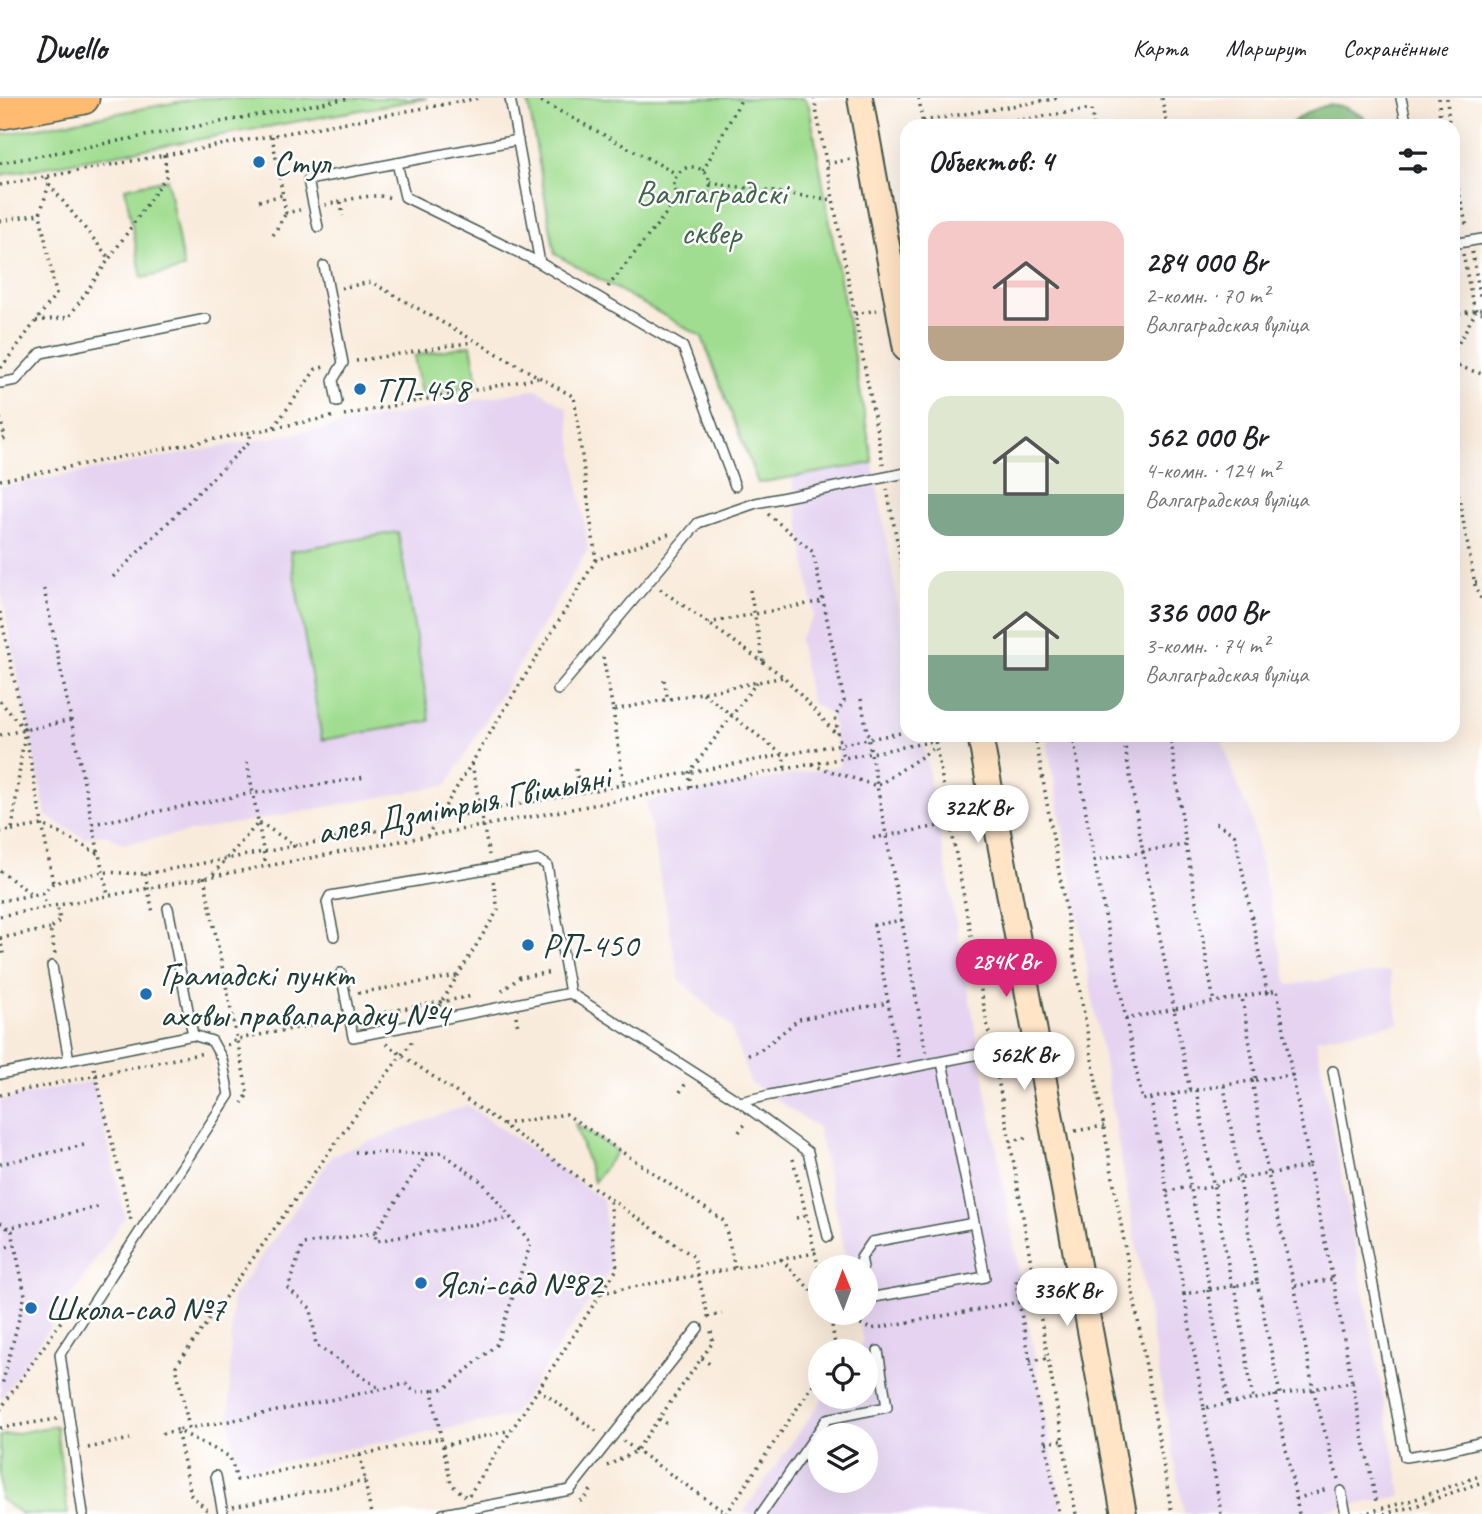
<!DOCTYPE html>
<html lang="ru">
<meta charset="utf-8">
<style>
:root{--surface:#fff;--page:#f6f6f6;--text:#202124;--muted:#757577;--line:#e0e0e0;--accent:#db2777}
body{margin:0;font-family:Caveat,sans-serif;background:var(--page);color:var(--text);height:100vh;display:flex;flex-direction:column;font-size:26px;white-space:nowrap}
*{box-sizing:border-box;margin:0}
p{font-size:23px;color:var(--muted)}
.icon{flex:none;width:38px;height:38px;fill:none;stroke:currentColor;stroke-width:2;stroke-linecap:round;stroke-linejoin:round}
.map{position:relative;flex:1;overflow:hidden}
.panel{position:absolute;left:900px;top:21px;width:560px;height:623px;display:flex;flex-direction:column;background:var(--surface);border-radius:21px;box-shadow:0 7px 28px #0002}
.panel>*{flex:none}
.needle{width:46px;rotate:359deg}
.fabs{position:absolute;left:808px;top:1157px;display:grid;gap:14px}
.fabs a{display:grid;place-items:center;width:70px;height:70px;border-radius:50%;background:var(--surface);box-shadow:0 7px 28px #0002;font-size:35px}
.price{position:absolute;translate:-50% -60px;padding:0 16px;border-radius:24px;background:#fff;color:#222;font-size:23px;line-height:46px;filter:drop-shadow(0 2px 4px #0008)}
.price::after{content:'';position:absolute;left:50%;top:42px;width:21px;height:16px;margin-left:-10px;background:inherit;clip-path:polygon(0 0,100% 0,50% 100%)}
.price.current{background:var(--accent);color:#fff}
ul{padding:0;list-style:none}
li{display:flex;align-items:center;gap:21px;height:175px;padding:0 28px}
li span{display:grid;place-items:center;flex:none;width:196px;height:140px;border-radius:21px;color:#555}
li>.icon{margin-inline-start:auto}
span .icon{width:84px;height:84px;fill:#fffc;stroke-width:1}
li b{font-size:30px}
h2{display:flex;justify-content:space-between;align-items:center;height:84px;padding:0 28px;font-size:30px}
header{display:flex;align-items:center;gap:42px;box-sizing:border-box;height:98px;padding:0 35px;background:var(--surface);border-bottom:2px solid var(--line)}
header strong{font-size:33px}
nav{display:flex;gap:38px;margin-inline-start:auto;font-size:24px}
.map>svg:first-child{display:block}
</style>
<header>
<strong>Dwello</strong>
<nav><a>Карта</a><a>Маршрут</a><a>Сохранённые</a></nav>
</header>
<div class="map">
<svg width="1482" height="1416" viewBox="0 0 1482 1416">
<rect width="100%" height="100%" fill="#fff"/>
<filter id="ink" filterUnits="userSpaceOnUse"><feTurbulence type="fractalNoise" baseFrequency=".0143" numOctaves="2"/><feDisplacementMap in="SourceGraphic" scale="14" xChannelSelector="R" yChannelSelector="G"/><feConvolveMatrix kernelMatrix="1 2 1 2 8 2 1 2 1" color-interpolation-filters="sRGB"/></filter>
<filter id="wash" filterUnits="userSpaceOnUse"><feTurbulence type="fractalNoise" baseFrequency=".00686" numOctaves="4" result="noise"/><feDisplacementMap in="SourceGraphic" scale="28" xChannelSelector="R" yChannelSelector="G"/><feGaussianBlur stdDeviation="1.57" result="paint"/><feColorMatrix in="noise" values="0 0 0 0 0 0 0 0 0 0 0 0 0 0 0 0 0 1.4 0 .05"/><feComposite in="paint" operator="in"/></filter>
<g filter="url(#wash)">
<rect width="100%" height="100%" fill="#f9ebdb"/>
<!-- built -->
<g fill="#e5d3f1" fill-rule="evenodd">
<path d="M537,291L567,310L588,451L447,687L124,746L105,736L84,740L46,718L0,487V389Z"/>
<path d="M873,365L906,552V637H922L1063,1416H742L824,1299L866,1298V1253H856L863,1242L857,1215L866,1214V1169H848L818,1030L750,984L731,929L679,881L646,703L840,668L831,617L811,604L799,541L814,518L792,379ZM821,1337H866V1382H821Z"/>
<path d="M1046,637H1220L1244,704L1249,710L1288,887L1390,873L1399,925L1316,941L1402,1398L1307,1416H1184Z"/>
<path d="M93,983L125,1119L0,1302V1002Z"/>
<path d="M467,1007L603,1101L611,1170L512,1318L238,1373L229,1323L232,1200L333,1057Z"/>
</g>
<!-- green -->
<g fill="#a0dd90" stroke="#608d62" stroke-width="2">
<path d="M199,0H427L0,77V37Z"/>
<path d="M541,0H804L809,8L873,365L758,385L702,239L555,156L528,3Z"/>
<path d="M167,81L184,171L142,180L125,90Z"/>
<path d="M471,247L478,286L421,297L414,258Z"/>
<path d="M398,434L430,623L322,642L290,453Z"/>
<path d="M575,1026L617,1053L594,1084Z"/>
<path d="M56,1328L68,1416H22L0,1401V1338Z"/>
</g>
<!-- forest -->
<path fill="#80bc7a" stroke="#507c57" stroke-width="2" d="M1329,7L1344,9L1363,18L1369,28H1288C1301,17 1312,11 1329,7Z"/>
</g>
<g filter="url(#ink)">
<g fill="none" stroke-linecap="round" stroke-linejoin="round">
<defs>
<g id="lane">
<path d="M510,0L540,165L683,249L735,388"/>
<path d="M1401,0L1407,28"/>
<path d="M397,65L405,99L540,165"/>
<path d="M318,129L308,82L518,42"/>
<path d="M1452,146L1482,141"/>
<path d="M324,168L343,265L333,282L337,304"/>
<path d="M0,285L16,282L41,255L206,221"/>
<path d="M558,592L698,425L756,405L906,375"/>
<path d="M168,810L193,937"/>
<path d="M334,838L327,804L330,798L538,762L547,767L570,895"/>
<path d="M52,868L69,962"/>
<path d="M341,875L353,939L570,895L740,1004L770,997L1036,945"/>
<path d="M1333,973L1405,1359L1445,1353L1482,1344"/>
<path d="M0,976L193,937L212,943L222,961L229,997L60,1256L83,1416"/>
<path d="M740,1004L808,1054L828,1139"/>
<path d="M863,1169L861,1160L872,1144L974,1125"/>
<path d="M866,1185L869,1200L985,1179L942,964"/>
<path d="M216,1378L223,1416"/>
<path d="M1341,1393L1346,1416"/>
<path d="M443,1416L570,1392L698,1230"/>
<path d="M761,1416L827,1321L887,1309L878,1253"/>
</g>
<g id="secondary">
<path d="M860,0L906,251"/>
<path d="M980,637L1124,1416"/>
</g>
<path id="highway" d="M0,15L83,0"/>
</defs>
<!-- lane casing -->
<use href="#lane" stroke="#40574d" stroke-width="12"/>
<!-- secondary casing -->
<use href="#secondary" stroke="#40574d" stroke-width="28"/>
<!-- highway casing -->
<use href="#highway" stroke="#40574d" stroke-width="35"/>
<!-- path -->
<g stroke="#40574d" stroke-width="3.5" stroke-dasharray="2 5" stroke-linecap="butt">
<path d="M535,0L677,76"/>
<path d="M814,0L883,366"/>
<path d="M919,0L923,28"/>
<path d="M1162,0L1167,28"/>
<path d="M1439,0L1440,28"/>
<path d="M1447,0L1449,28"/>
<path d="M923,23L1059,0"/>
<path d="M981,28L1091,11L1094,28"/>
<path d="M272,38L286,115L300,112"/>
<path d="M1452,63L1467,130"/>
<path d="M0,65L349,0"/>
<path d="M827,66L851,61"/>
<circle cx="692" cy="87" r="18"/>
<path d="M703,73L742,0"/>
<path d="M710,85L833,102"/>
<path d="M49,86L109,160"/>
<path d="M0,87L479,0"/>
<path d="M259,103L283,97"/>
<path d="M341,104L343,118"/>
<path d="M1452,104L1458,131"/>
<path d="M325,107C344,103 376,93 393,101"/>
<path d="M0,123L39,116"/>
<path d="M273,137L286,115"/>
<path d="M1472,154L1480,197L1482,200"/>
<path d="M1463,156L1472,202L1476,212L1482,215"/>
<path d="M608,189L679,99"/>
<path d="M341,190L371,184L574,299L596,462"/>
<path d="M855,216L877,212"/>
<path d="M1452,217L1482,211"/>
<path d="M36,223L69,219L167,77L164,57"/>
<path d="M1452,257L1476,213"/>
<path d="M356,263L473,244"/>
<path d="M1452,266L1482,276"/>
<path d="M1,270L56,196L40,116L49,86L47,78"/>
<path d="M344,317L538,280"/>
<path d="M0,320L5,340L0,344"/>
<path d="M274,329L316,271L324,269"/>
<path d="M1452,362L1476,492L1482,502"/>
<path d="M0,382L336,318"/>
<path d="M887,391L906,489"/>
<path d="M768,416L813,454L844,603L835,619L843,660"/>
<path d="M113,479L249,344L251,334"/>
<path d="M1475,484L1482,483"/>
<path d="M44,491L95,738L108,797"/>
<path d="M660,491L784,579L837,637"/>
<path d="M750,492L763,563"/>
<path d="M0,514L25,633L53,785"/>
<path d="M708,525L823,503"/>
<path d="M603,559L613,612L784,579"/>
<path d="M664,582L668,602"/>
<path d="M703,595L783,657L785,671"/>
<path d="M861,601L926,954"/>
<path d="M0,603L24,631"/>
<path d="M613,612L624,686"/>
<path d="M0,637L72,622"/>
<path d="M934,637L990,941"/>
<path d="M1035,637L1172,1416"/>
<path d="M1073,637L1094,762L1143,754L1123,637"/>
<path d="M247,664L253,695L301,690L365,679"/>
<path d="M472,666L489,757"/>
<path d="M812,667L877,688L936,649"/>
<path d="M576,671L580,695"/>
<path d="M691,689L689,675L757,584"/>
<path d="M1216,725L1235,737L1267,894L1240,899"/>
<path d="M92,726L253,695L266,768"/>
<path d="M12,732L43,727L99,756"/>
<path d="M0,734L12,732L24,638"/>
<path d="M427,738L596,462L672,435"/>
<path d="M873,740L950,726"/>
<path d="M1094,762L1126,921L1174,911L1143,753L1186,747L1170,637"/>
<path d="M0,773L33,797"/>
<path d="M145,776L153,815"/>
<path d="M213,776L259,724L296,748"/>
<path d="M204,779L248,996L242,1005"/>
<path d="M43,795L46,809"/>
<path d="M0,803L43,795L53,785L103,774L145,776L906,634"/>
<path d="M0,818L935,643"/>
<path d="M0,840L50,831"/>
<path d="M0,840L4,860"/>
<path d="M55,856L50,831L60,823L57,808"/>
<path d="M502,893L520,879L552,874"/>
<path d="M358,895L457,878"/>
<path d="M439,908L498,812L493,782"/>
<path d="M364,918L473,898"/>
<path d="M516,918L518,930"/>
<path d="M1126,921L1142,1002L1190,993L1174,911L1214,904L1186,747"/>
<path d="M386,946L694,1159L698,1177L815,1155L821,1178"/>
<path d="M227,947L238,941L335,923"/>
<path d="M748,957L761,952L799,921L888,905"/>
<path d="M898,959L874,827L902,822"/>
<path d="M995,966L1010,1043L1033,1177L1076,1416"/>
<path d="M94,970L131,1122"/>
<path d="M1256,982L1292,977L1277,892L1265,895"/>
<path d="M1196,992L1232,1188"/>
<path d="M1189,993L1256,982L1242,899L1214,904"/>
<path d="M680,994L686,985"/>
<path d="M1173,996L1210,1192"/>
<path d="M0,997L204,955"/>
<path d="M1151,1001L1184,1196L1257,1184L1224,988"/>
<path d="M503,1026L566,1016L724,1123L735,1170"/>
<path d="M1075,1033L1104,1028"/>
<path d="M739,1034L746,1025"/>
<path d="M1010,1043L1026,1040"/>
<path d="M355,1054L427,1056L441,1054L482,1084L531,1145L497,1246L446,1290L432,1292"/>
<path d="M427,1056L375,1135L376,1143L510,1120"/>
<path d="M793,1061L815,1155"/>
<path d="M0,1066L84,1047"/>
<path d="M1309,1068L1334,1187L1352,1284"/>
<path d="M1167,1094C1174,1092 1183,1089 1191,1090C1202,1090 1210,1092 1219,1084L1268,1076L1252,982"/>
<path d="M796,1120L806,1118"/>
<path d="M0,1125L12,1133L25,1197L2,1287H0"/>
<path d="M7,1130L102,1108"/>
<path d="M375,1135L303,1146L288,1190L311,1211L316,1247L380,1291"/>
<path d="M0,1150L15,1147"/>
<path d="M781,1161L821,1203"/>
<path d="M1257,1184L1280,1296"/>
<path d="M1235,1187L1253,1301"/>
<path d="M1295,1188L1333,1181"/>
<path d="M1208,1192L1229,1306"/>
<path d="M601,1195L698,1177L709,1222"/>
<path d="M1184,1196L1204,1310L1313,1291L1295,1191L1268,1076L1310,1068L1292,976"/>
<path d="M1019,1204L1059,1416H1058"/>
<path d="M830,1214L836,1253"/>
<path d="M835,1214L871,1231L1019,1204L1016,1181L1033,1177"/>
<path d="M708,1219L722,1216"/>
<path d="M702,1260L711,1267"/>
<path d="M1030,1263L1048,1260"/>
<path d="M538,1291L599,1335"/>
<path d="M1275,1297L1299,1416"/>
<path d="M1204,1310L1221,1416"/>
<path d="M0,1312L75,1203"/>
<path d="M659,1321L671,1328"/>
<path d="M0,1330L57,1321"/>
<path d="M189,1330L176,1268L352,1022L413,942"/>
<path d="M162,1336L177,1332L230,1359L237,1382L441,1340L443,1348L511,1332"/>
<path d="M623,1343L726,1415"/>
<path d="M1046,1345L1063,1342"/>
<path d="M443,1348L451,1386L465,1398"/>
<path d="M88,1350L130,1341"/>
<path d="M360,1357L371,1416"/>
<path d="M607,1368L636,1353L713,1244L711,1233"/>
<path d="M1338,1381L1313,1291L1352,1284L1376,1403"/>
<path d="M469,1397L617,1171L610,1101"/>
<path d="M1296,1401L1327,1391"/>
<path d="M580,1403L584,1402L593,1389"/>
<path d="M233,1409L365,1383"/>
<path d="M207,1412L191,1397L177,1332L229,1323L406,1286L415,1294L432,1292L441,1340"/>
<path d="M726,1416L821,1275"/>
<path d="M1362,1416L1413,1402L1482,1377"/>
<path d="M1384,1416L1415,1408L1482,1384"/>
</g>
<!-- lane -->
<use href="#lane" stroke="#fff" stroke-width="9"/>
<!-- secondary -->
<use href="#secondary" stroke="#ffe4c6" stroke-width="24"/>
<!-- highway -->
<use href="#highway" stroke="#febb71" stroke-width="32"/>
</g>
</g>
<!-- markers -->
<g fill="#1f6fb2" stroke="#fff" stroke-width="2.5">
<circle cx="259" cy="64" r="7"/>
<circle cx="360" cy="291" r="7"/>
<circle cx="528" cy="847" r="7"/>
<circle cx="146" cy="896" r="7"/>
<circle cx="421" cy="1185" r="7"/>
<circle cx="31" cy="1210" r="7"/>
</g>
<g text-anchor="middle" stroke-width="5" stroke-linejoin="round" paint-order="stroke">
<!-- poi labels -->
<g font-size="35" fill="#1f3d34" stroke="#fff" text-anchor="start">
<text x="273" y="76">Стул</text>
<text x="374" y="303">ТП-458</text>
<text x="542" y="859">РП-450</text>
<text x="160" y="888">Грамадскі пункт<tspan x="160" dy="40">аховы правапарадку №4</tspan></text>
<text x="435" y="1197">Яслі-сад №82</text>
<text x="45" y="1222">Школа-сад №7</text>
</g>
<!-- park labels -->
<g font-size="35" fill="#3f654b" stroke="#fff">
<text x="711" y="106">Валгаградскі<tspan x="711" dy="40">сквер</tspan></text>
</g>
<!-- street labels -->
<g font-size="35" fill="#1f3d34" stroke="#fff">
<text transform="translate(463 706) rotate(-11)" y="12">алея Дзмітрыя Гвішыяні</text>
</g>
</g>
</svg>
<div class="fabs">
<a><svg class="needle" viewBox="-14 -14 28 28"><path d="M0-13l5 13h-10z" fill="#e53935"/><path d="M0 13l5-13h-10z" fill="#757577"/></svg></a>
<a><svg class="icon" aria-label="locate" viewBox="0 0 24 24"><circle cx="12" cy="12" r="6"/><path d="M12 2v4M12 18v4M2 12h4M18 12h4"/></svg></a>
<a><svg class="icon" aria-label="layers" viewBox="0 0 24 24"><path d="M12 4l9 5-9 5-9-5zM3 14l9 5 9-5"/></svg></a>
</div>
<b class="price" style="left:978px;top:747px">322K Br</b>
<b class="price current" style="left:1006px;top:901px">284K Br</b>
<b class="price" style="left:1024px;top:994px">562K Br</b>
<b class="price" style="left:1067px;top:1230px">336K Br</b>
<section class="panel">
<h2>Объектов: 4<svg class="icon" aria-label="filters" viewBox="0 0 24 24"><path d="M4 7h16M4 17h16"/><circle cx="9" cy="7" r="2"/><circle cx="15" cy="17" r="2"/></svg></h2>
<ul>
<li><span style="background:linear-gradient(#f6c9c9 75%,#b9a48a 0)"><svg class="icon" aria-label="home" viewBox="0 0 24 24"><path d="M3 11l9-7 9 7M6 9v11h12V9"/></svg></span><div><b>284 000 Br</b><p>2-комн. · 70 m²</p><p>Валгаградская вуліца</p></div></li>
<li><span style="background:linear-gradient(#dfe7d0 70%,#7fa58c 0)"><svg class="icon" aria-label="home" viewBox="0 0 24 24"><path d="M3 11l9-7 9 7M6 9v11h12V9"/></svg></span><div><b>562 000 Br</b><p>4-комн. · 124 m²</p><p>Валгаградская вуліца</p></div></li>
<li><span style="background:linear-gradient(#dfe7d0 60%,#7fa58c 0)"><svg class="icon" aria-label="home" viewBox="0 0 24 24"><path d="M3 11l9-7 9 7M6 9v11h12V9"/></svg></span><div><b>336 000 Br</b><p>3-комн. · 74 m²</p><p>Валгаградская вуліца</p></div></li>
</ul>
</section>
</div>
